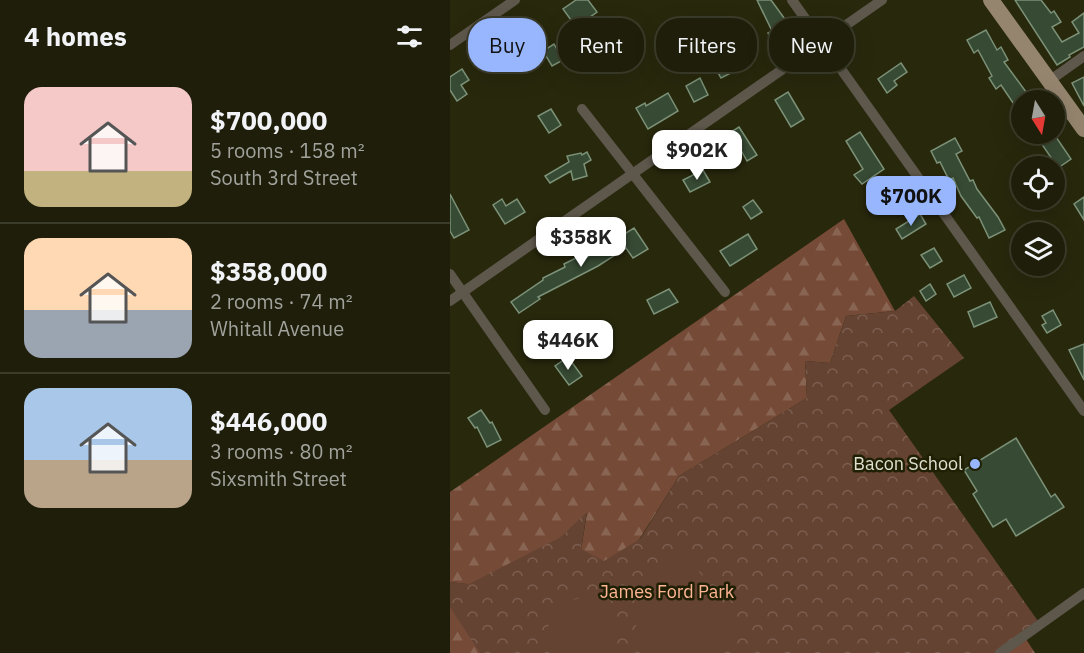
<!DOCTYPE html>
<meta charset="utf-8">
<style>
:root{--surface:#1e1e0a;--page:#262713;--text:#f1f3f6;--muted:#a1a29c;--line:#3c3c2b;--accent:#98b6fd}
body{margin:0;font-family:"IBM Plex Sans",sans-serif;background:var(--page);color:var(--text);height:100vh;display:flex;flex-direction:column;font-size:22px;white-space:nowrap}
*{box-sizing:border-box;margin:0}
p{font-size:20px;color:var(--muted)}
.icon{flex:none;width:33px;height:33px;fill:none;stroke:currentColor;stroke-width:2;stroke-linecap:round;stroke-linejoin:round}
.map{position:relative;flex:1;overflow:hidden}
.details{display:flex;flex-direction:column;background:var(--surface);width:450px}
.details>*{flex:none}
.hud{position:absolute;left:18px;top:18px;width:525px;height:54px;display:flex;gap:12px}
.needle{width:39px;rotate:169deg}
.buttons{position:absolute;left:561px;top:90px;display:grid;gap:12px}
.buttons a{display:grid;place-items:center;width:54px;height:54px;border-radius:50%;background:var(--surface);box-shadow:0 6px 24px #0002,0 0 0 2px var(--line);font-size:30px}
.price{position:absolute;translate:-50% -51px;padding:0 14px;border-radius:12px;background:#fff;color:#222;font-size:20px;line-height:39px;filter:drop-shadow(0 2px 3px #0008)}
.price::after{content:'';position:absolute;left:50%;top:36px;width:18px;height:14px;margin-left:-9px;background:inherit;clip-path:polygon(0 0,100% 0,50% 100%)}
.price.on{background:var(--accent);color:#111}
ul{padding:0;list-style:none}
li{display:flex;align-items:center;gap:18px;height:150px;padding:0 24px}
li+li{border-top:2px solid var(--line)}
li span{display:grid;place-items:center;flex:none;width:168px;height:120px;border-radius:18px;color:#555}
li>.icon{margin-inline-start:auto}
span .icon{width:72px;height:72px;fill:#fffc;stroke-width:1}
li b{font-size:26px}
h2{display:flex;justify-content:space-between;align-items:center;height:72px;padding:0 24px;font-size:26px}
.tag{padding:0 21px;border-radius:24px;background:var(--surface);box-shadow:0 6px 24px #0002,0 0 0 2px var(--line);font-size:21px;line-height:54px}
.tag.on{background:var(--accent);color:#111}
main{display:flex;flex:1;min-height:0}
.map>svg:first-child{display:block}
</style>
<main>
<section class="details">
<h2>4 homes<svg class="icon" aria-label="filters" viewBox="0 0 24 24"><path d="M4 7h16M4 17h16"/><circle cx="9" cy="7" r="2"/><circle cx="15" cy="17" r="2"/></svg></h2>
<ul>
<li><span style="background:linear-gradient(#f6c9c9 70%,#c2b280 0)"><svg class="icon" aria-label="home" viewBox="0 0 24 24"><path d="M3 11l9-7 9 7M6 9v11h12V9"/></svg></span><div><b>$700,000</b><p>5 rooms · 158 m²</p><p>South 3rd Street</p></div></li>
<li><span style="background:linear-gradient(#ffd9b3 60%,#9aa5b1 0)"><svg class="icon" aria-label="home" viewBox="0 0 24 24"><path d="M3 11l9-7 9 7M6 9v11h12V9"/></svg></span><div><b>$358,000</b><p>2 rooms · 74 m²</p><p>Whitall Avenue</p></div></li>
<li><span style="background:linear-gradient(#a9c7e8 60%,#b9a48a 0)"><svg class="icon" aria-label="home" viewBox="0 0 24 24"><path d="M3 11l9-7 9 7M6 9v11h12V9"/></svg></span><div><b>$446,000</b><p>3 rooms · 80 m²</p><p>Sixsmith Street</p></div></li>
</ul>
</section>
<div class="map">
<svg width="634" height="653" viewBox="0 0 634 653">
<defs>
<pattern id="forest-firs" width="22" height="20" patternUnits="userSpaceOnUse" patternTransform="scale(1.5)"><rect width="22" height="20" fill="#754a36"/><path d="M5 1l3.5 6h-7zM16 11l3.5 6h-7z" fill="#886452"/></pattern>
<pattern id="park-crowns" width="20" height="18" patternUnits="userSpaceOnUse" patternTransform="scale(1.5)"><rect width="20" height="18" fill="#654333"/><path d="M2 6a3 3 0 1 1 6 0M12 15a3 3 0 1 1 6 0" fill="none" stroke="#7b5e50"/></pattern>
</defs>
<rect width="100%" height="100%" fill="#28280d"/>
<!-- forest -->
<g fill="url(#forest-firs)">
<path d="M394,219L445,311L396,316L380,363L355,361L357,398L229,476L170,570L131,550L137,513L56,589L0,582V492Z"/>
<path d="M0,604L34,653H0Z"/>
<path d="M574,636L585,653H550Z"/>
</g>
<!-- park -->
<path fill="url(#park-crowns)" d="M464,296L514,358L439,410L590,624L550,653H30L0,607V582L19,584L111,537L137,512L131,549L154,561L190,539L229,476L357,398L355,361L380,363L396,316L445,311Z"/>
<!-- garden -->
<g fill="#654333">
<path d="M234,552L296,633L264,653H192L186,627L192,597L209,571Z"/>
<path d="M153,595L170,653H99C91,610 113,597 153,595Z"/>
</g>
<!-- building -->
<g fill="#374a33" stroke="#7c9278" stroke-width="1.5">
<path d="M126,0H138L147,12L126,27L113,9Z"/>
<path d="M307,0H321L337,22L335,24L340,32L323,42L318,33L322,31Z"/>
<path d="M565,0H591L601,13L604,11L611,22L602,27L612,42L629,33L622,22L634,13V47L619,55L620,57L607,65Z"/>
<path d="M536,30L547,50L551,47L558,60L554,62L582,100H572V116L551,85L546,89L539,78L542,76L528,50L524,53L517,40Z"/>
<path d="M54,36L64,48L56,54L46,42Z"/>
<path d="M104,44L113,60L102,66L93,51Z"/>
<path d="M272,50L283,72L271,78L259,57Z"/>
<path d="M451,63L457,72L444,81L447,85L437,93L428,79Z"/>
<path d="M12,69L19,80L11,85L17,94L7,101L0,90V77Z"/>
<path d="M634,77V106L622,83Z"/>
<path d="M250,78L258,95L244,102L236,86Z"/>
<path d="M338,92L354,119L341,127L325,100Z"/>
<path d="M218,93L228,111L198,129L186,108L195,103L196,106Z"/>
<path d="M101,109L111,125L99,133L88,116Z"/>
<path d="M289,127L307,155L297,161L281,132Z"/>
<path d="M410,132L434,169L412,184L404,175L413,169L396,141Z"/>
<path d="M585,134H604L621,159L608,168Z"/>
<path d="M505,138L512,151L506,154L520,181L523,180L527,189L548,217L555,230L539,238L529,217L527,218L511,196L503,178L499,180L490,162L487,163L481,151Z"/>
<path d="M137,152L141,160L134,164L137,176L123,180L121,171L100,183L95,176L119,162L117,156L131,153L132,155Z"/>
<path d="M253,170L260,182L240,192L233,180Z"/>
<path d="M0,194L19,230L4,238L0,231Z"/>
<path d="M634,197V220L624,204Z"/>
<path d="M52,199L56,206L67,199L75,212L55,224L43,205Z"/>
<path d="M303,200L312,212L301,219L293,207Z"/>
<path d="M470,214L476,224L452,239L446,229Z"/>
<path d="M184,228L198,249L183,258L176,248L148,266L88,297L90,299L69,313L61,302L93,280V278L115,267L114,264L126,258L129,262Z"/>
<path d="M298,234L307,249L280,266L270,251Z"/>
<path d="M484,248L492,261L480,268L471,255Z"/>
<path d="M514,275L521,288L504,297L497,284Z"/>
<path d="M480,284L486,294L476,301L470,291Z"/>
<path d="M219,289L228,302L204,314L197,300Z"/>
<path d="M540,302L547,317L524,327L518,312Z"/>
<path d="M603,310L611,325L597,333L592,325L596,323L592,316Z"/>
<path d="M634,344V380L619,350Z"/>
<path d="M118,357L132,376L119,385L105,366Z"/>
<path d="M31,410L40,423L42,422L51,440L37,447L27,427L25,428L18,418Z"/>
<path d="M566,438L601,497L605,494L614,507L566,536L556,519L543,527L523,494L527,491L514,470Z"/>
</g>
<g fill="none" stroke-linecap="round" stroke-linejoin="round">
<!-- street -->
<g stroke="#5e574c" stroke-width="10">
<path d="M342,0L634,411"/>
<path d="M0,45L65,0"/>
<path d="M599,81L634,56"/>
<path d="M132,109L275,292"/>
<path d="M0,274L95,410"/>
<path d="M0,301L432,0"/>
<path d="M550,653L634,593"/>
</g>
<!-- primary -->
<path stroke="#95856f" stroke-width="16" d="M541,0L634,129"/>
</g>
<!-- markers -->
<circle fill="#98b6fd" stroke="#1f1f04" stroke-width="2" cx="525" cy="464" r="6"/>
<g text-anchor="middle" stroke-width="5" stroke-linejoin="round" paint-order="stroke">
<!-- poi labels -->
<g font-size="18" fill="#dfe0cf" stroke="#1f1f04" text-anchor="end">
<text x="513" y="470">Bacon School</text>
</g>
<!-- park labels -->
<g font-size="18" fill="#ffb694" stroke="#1f1f04">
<text x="217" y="598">James Ford Park</text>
</g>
</g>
</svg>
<div class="buttons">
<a><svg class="needle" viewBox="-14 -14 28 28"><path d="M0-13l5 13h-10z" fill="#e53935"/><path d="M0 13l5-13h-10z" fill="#a1a29c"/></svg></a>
<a><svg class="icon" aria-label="locate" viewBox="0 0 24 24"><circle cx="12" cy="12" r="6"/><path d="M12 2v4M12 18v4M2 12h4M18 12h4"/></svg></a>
<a><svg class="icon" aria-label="layers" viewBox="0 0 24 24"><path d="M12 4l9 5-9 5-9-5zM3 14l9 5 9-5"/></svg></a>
</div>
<b class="price" style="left:247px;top:181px">$902K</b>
<b class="price on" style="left:461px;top:227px">$700K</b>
<b class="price" style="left:131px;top:268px">$358K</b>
<b class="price" style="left:118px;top:371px">$446K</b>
<div class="hud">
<a class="tag on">Buy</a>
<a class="tag">Rent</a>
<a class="tag">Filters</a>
<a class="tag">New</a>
</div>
</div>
</main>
